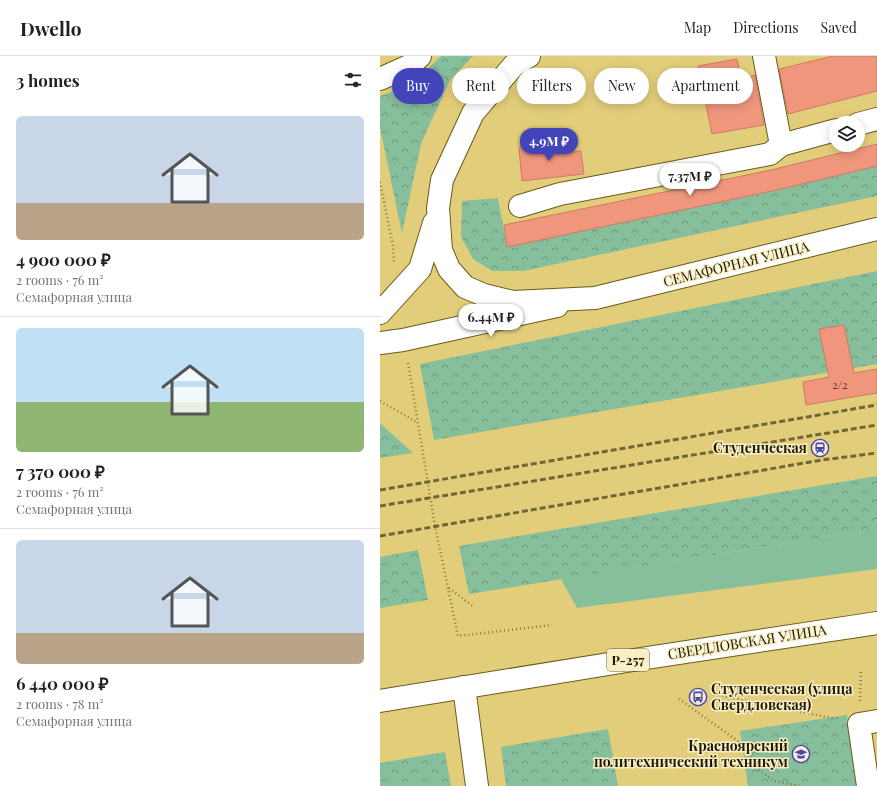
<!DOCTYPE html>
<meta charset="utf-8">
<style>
:root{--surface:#fff;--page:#f6f6f6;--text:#202124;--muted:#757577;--line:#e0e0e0;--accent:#4344b9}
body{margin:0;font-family:"Playfair Display",serif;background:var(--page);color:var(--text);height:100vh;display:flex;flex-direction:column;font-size:15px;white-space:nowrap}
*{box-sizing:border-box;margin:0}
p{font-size:13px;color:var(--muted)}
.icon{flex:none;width:22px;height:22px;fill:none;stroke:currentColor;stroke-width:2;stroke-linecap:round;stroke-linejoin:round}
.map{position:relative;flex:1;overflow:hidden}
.sheet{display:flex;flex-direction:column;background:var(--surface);width:380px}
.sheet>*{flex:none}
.guide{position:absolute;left:12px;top:12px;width:380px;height:36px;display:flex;gap:8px}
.fabs{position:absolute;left:449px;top:60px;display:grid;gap:8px}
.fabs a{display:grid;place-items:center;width:36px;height:36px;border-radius:50%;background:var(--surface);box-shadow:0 2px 10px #0003;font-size:20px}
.price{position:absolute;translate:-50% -34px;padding:0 9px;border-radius:14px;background:#fff;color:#222;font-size:13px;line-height:26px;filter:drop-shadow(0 1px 2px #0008)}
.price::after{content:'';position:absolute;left:50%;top:24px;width:12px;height:9px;margin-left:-6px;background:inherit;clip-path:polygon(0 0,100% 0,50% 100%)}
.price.current{background:var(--accent);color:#fff}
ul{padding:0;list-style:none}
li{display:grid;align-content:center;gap:8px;height:212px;padding:0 16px}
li+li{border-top:1px solid var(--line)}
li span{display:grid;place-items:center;height:124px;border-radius:6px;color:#555}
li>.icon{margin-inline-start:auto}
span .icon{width:72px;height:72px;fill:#fffc;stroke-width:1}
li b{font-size:17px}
h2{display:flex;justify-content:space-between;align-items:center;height:48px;padding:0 16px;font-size:17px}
.pill{padding:0 14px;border-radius:18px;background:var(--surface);box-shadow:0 2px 10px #0003;font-size:14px;line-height:36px}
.pill.current{background:var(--accent);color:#fff}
header{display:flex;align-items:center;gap:24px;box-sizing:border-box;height:56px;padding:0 20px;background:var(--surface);border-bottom:1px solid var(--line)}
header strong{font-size:19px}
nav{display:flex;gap:22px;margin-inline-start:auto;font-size:14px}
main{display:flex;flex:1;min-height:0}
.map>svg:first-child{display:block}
</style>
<header>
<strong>Dwello</strong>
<nav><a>Map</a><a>Directions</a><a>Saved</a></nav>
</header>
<main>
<section class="sheet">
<h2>3 homes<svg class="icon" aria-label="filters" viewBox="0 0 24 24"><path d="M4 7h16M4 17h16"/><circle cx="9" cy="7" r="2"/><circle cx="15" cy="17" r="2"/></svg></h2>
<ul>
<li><span style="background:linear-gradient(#c9d6e8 70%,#b9a48a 0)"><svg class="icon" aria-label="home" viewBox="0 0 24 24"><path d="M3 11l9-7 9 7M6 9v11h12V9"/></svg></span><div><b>4 900 000 ₽</b><p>2 rooms · 76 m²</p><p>Семафорная улица</p></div></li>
<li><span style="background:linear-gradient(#bfe0f5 60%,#8fb573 0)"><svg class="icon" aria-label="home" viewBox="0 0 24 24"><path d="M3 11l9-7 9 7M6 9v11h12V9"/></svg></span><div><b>7 370 000 ₽</b><p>2 rooms · 76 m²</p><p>Семафорная улица</p></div></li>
<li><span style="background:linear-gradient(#c9d6e8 75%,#b9a48a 0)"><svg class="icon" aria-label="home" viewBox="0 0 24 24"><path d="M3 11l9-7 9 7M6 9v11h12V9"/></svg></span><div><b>6 440 000 ₽</b><p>2 rooms · 78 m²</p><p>Семафорная улица</p></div></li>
</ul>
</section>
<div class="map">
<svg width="497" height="730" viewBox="0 0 497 730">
<defs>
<pattern id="forest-crowns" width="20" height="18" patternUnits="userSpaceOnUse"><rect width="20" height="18" fill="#87be9b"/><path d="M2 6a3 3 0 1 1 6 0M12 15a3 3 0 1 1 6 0" fill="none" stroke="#6e9a7c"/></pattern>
</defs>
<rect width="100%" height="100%" fill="#e2ce7a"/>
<!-- grass -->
<path fill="#87be9b" d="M497,473V513L197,552L181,523Z"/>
<!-- forest -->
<g fill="url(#forest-crowns)">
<path d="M61,0H93L70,24L41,88L22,177L0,72V40L31,29Z"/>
<path d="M497,110V140L143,215H112L93,203L81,181L82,145L118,142L127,191L397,134Z"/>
<path d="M497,215V308L54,384L40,308Z"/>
<path d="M0,367L33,397L0,402Z"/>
<path d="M497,420V473L89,538L79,490Z"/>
<path d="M38,494L48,544L0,552V501Z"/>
<path d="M467,659L478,730H368L360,675Z"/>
<path d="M228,673L238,730H126L121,691Z"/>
<path d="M65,696L71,730H0V707Z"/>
</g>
<!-- building -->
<g fill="#ef967d" stroke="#cd7b65">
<path d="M453,0H497V35L408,58L399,13Z"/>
<path d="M357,3L361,23L375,19L384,69L332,78L318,10Z"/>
<path d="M185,86L186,97L201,95L204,118L142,125L139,92Z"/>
<path d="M497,88V110L397,134L127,191L124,169L391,114Z"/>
<path d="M464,269L474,317L497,313V337L426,349L423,326L449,321L439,273Z"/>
</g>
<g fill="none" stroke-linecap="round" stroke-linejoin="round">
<defs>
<g id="minor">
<path d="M384,0L401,89L456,74"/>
<path d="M0,23L29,10L40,0"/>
<path d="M478,68L497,63"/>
<path d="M140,150L180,138L390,98L401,89"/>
<path d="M84,631L97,730"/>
<path d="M488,730L479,668L497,665"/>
</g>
<path id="major" d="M0,287L23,284L177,250"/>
<g id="highway">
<path d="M149,0L134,9L93,57L62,124L58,152L61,194L69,213L85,231L104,239L133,246L215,242L497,173"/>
<path d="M0,257L40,213L54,167"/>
<path d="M0,645L247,605L497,567"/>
</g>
</defs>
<!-- minor casing -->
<use href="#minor" stroke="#6a5b18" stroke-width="24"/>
<!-- major casing -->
<use href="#major" stroke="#6a5b18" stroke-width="24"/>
<!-- highway casing -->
<use href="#highway" stroke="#6a5b18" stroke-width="24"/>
<!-- path -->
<g stroke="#867841" stroke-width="2.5" stroke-dasharray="1 3" stroke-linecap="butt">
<path d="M0,126L13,190L14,206"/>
<path d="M28,307L55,470L78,580L172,569"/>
<path d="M0,345L38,367"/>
<path d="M69,532L94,551"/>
<path d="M334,638L456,663"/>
<path d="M299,643L359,686L370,698L380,715L394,725L420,730"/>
<path d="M480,645L481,613"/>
</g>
<!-- minor -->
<use href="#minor" stroke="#fff" stroke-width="22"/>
<!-- major -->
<use href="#major" stroke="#fff" stroke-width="22"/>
<!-- highway -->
<use href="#highway" stroke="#fff" stroke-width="22"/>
<!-- rail -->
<g stroke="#726634" stroke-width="3" stroke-dasharray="6 3" stroke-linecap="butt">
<path d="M0,434L497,349"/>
<path d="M0,450L497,369"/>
<path d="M0,480L442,404L497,397"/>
</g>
</g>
<!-- icons -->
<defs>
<symbol id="station-ring" viewBox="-11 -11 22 22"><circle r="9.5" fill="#f8efc6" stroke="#4344b9" stroke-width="1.5"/><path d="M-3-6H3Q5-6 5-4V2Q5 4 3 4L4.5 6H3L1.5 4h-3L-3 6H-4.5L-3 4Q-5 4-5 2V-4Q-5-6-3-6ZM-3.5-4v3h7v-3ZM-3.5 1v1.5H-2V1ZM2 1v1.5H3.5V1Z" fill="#4344b9"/></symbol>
<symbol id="bus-ring" viewBox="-11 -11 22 22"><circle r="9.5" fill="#f8efc6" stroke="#4344b9" stroke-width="1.5"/><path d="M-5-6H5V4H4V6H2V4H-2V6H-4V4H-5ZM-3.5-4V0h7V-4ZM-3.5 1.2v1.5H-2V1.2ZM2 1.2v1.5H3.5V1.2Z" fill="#4344b9"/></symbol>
<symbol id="university-ring" viewBox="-11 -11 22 22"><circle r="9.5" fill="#f8efc6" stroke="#4344b9" stroke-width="1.5"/><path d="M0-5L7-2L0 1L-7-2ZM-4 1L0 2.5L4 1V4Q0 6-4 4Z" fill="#4344b9"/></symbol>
</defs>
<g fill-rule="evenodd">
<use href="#station-ring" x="430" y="382" width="20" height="20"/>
<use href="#bus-ring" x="308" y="631" width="20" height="20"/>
<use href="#university-ring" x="411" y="688" width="20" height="20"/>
</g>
<g text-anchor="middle" stroke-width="3" stroke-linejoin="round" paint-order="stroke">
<!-- number labels -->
<g font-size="12" fill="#533820">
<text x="460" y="333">2/2</text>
</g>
<!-- shield labels -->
<rect fill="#f8efc6" stroke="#60593c" stroke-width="1" x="227" y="593" width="42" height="22" rx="3"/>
<g font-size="13" font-weight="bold" fill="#1f1901">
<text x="248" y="609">Р-257</text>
</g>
<!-- street labels -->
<g font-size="14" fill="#1f1901" stroke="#f8efc6">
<text transform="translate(356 208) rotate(-14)" y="5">СЕМАФОРНАЯ УЛИЦА</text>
<text transform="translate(367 586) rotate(-9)" y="5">СВЕРДЛОВСКАЯ УЛИЦА</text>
</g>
<!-- poi labels -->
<g font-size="14" font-weight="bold" fill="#1f1901" stroke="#f8efc6" text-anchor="end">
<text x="427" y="397">Студенческая</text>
<text x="331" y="638" text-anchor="start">Студенческая (улица<tspan x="331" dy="16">Свердловская)</tspan></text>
<text x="408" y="695">Красноярский<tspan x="408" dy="16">политехнический техникум</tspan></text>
</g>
</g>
</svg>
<div class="fabs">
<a><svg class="icon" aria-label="layers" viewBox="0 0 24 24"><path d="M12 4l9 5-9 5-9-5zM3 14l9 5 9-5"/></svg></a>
</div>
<b class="price current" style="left:169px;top:106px">4.9M ₽</b>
<b class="price" style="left:310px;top:141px">7.37M ₽</b>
<b class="price" style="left:111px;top:282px">6.44M ₽</b>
<div class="guide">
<a class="pill current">Buy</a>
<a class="pill">Rent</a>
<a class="pill">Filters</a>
<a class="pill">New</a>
<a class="pill">Apartment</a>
</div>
</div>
</main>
